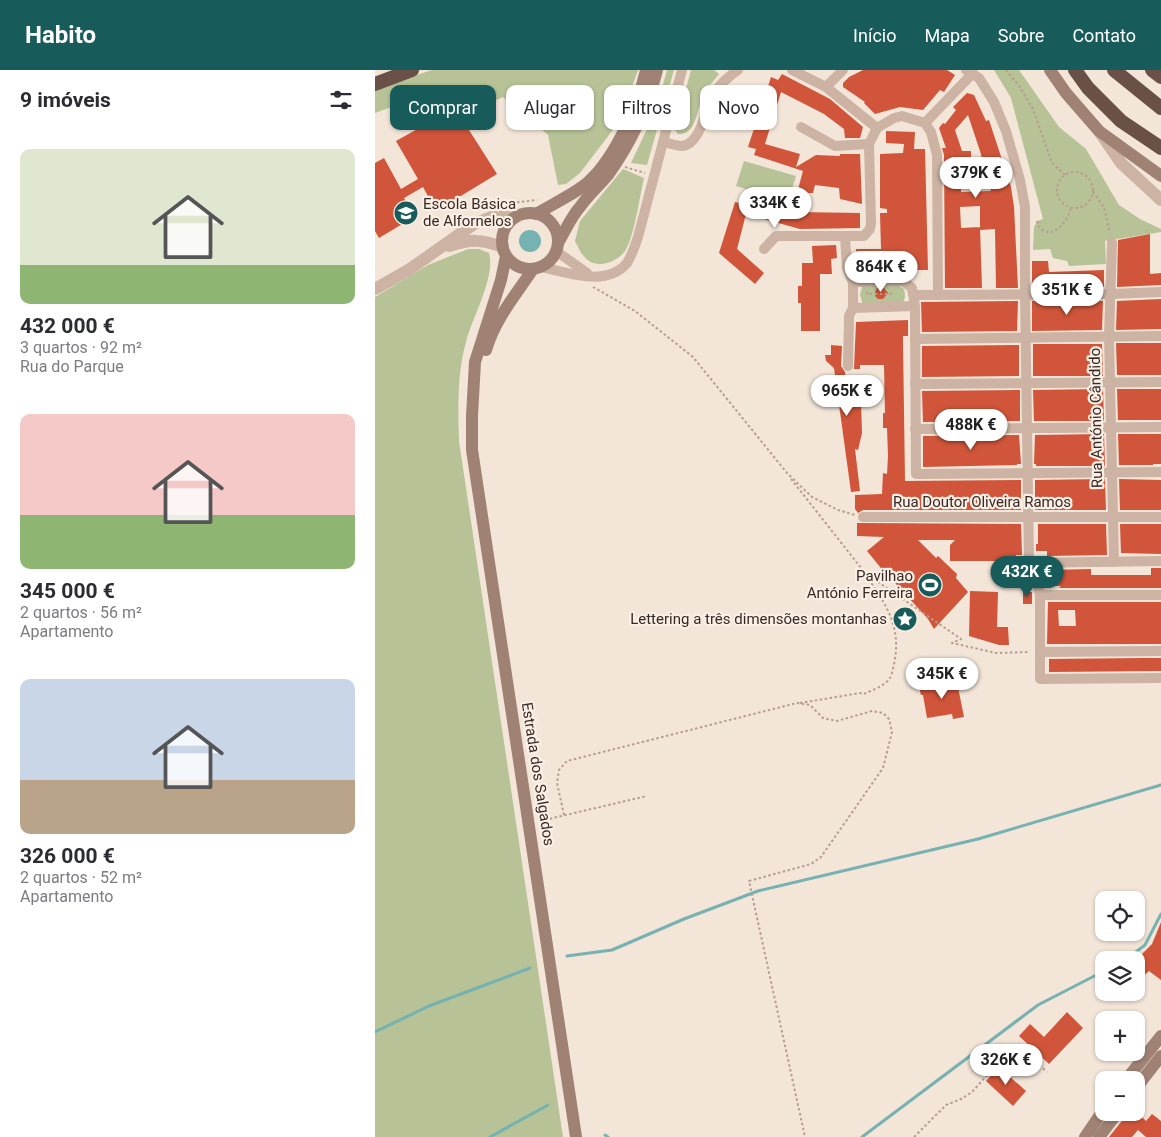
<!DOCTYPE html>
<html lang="pt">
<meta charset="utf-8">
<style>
:root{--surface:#fff;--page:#f2f2f3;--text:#2b2b33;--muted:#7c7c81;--accent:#185b5b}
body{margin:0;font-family:Roboto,sans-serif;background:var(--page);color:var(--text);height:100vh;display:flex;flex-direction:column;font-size:19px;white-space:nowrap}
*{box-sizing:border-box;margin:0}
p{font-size:16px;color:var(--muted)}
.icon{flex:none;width:28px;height:28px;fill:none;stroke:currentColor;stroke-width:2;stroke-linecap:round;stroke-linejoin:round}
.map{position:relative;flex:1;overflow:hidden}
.details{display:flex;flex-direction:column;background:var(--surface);width:375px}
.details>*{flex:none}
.top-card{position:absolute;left:15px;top:15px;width:475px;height:45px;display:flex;gap:10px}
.tools{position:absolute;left:720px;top:821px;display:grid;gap:10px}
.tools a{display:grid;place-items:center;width:50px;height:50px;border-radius:10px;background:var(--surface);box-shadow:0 1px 4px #0004;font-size:25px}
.price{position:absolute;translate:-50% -42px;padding:0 11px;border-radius:18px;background:#fff;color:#222;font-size:16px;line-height:32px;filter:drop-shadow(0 1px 2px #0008)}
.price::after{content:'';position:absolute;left:50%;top:30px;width:15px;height:11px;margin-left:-8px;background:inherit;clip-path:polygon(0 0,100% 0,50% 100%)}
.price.selected{background:var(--accent);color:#fff}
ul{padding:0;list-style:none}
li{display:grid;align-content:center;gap:10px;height:265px;padding:0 20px}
li span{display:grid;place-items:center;height:155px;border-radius:10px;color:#555}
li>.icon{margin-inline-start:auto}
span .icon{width:90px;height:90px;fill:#fffc;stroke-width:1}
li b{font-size:21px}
h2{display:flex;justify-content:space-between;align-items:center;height:60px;padding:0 20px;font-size:21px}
.chip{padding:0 18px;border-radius:10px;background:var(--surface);box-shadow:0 1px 4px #0004;font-size:18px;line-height:45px}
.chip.selected{background:var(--accent);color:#fff}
header{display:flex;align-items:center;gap:30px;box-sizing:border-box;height:70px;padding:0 25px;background:var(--accent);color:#fff}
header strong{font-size:24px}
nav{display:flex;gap:28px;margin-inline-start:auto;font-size:18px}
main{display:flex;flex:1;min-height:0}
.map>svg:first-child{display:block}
</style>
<header>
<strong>Habito</strong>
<nav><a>Início</a><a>Mapa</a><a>Sobre</a><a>Contato</a></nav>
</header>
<main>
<section class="details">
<h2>9 imóveis<svg class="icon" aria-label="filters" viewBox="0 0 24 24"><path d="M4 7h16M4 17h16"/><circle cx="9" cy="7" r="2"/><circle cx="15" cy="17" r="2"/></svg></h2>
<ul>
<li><span style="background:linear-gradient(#dfe7d0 75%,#8fb573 0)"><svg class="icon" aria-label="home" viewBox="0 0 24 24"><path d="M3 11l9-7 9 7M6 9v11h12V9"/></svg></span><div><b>432 000 €</b><p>3 quartos · 92 m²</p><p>Rua do Parque</p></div></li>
<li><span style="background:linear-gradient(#f6c9c9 65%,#8fb573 0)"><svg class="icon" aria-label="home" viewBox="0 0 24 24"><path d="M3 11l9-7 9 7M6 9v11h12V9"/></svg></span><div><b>345 000 €</b><p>2 quartos · 56 m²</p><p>Apartamento</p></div></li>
<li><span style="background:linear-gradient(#c9d6e8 65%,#b9a48a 0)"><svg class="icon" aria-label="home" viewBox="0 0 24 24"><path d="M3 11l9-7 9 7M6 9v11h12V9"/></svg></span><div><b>326 000 €</b><p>2 quartos · 52 m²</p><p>Apartamento</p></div></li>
</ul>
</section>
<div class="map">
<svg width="786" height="1067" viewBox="0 0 786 1067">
<rect width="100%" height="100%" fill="#f3e5d8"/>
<!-- green -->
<g fill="#b7c397">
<path d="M57,0H263L251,33L237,61L205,103L191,114L183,115L173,65L128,27L119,31L56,23L0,43V19Z"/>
<path d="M292,0H299L272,95L256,93L281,40Z"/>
<path d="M316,0H339L344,4C339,10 333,17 329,24C322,36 322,66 303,64L300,60Z"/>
<path d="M619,0H644L684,57L711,79L744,135L765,149L786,159V162L730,171L731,194L694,196L692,191L678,188L675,179L658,180L659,157L662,151L668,149L636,28Z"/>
<path d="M369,91L421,106L413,132L361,116Z"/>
<path d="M248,99L269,108C265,125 259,168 250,181C245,188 236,193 227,194C211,195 206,183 200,171L205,151Z"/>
<path d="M93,179H104L114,183C121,206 97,248 91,272C82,304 83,338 84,371L188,1067H0V227L53,195Z"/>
<path d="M490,215L524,216L529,219C530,224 531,229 527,233L488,234L485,225L487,217Z"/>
</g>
<!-- water -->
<circle fill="#75b2b1" cx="155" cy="171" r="11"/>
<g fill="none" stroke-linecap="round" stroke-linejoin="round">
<!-- stream -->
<g stroke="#75b2b1" stroke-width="3">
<path d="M192,886L237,880L309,849L383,821L603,769L786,715"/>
<path d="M750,890L770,875L786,844"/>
<path d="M0,962L54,936L155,898"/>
<path d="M230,1065L233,1067"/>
<path d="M115,1067L173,1035"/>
<path d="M487,1067L663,935L729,901"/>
</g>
</g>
<!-- building -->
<g fill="#d0553a" fill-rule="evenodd">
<path d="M488,0H572L580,5L569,22L565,20L548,40L525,37L500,44L489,33L490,32L468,17V13L474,7Z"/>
<path d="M407,4L455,29L488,57L485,68H470L469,59L449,44L406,22L390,74L425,84L421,97L441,85L465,86V84H485L487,134L465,129L464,118L440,115L438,123H433L430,127L422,123L428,101L379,85L381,79L373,77L396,7L403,10Z"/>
<path d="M592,23L599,25L611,51L614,50L636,117L639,137L643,218H621L620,159L605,160V136L585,137L586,158L605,157L607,218H570L569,85L567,78H571L564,58L568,53L570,54L581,40L578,37ZM593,45L605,81L616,121L586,122V104H596V81H587L580,60Z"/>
<path d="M80,38L122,104L61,141L48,117L29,128L39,147L4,168L0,161V93L9,88L26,119L43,109L21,71Z"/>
<path d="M511,61L540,62L539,79H550L553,200H481V179H506L505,143H512V139L505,138V84L528,83L529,74L511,73Z"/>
<path d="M368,127L423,142L485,143V158L425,159L371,144L362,179L389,203L380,214L344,183L360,132L365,133Z"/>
<path d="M775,164V204L786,203V215L742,217L743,170Z"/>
<path d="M461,175L462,188L456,189L457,204H445V261H426V233H423V216H427V193H438L437,176Z"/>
<path d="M657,191H673L674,202L729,200V217L657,218Z"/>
<path d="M502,218H509L513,223L508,229H503L500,226V222Z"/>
<path d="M786,229V259L741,260L742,231Z"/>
<path d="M643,231L642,261L547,262L546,232Z"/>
<path d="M657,231H728L727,260L657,261Z"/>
<path d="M533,250V266H528V272L530,411L646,410V440H488L483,443L480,439V425L507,424L508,403L512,404L513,386L512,358H508V343H510L509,295H485V299H479L481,252Z"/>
<path d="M741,273H786V305H742Z"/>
<path d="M658,274H727L728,306H658Z"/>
<path d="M456,275L467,276L466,296L470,302L474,334L486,333L487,363L483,380L480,379L485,421L476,422L459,298L451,291L450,285H456Z"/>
<path d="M644,275V306L547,307V276Z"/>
<path d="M728,319L729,351H659L658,320Z"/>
<path d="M742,319H786V350H743Z"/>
<path d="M645,320V351L548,352L547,321Z"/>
<path d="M729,364L730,396H661V394H659L660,365Z"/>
<path d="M743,364H786V394H778V395H744Z"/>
<path d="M644,365L646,394H642V395L548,397V366Z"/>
<path d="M730,409L731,440H660V410Z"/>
<path d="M744,409L786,410V440H745Z"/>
<path d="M482,453L646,454L647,485H641V491H575V475L580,470H543L561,488L563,486L582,504L581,508L593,522L559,559L553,549L511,503H510L492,481L509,467L482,466Z"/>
<path d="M663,454H731L732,485L672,486V481H661V474H663Z"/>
<path d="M745,454H786V484L746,483Z"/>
<path d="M776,498H786V518H684L686,516H672V500L716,499V505H776Z"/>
<path d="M595,521L623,522L622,557H633L634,575H624L594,566Z"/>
<rect x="648" y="522" width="9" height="12"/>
<path d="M673,532H786V574H672ZM683,540H700L701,556H684Z"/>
<path d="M767,588H786V601L674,602V589Z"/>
<path d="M558,610L559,617L582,612L589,647L578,649L577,644L552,648L548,625H546L543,613Z"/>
<path d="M786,852V910L774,901L761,913V890L777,874Z"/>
<path d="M692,942L708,958L674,994L644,966L655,954L669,967Z"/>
<path d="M624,997L651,1021L638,1036L611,1011Z"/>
<path d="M754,1042H762L771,1051L777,1044L786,1051V1067H771L763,1060L757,1067H734Z"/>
</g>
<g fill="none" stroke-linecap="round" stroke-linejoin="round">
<!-- path -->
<g stroke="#b89d8d" stroke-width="2" stroke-dasharray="2.5 2.5" stroke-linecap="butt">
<path d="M631,0L644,16L658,39L677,93L690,105"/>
<path d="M250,97L270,103"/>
<circle cx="700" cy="120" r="18"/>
<path d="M718,122L729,137L735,163"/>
<path d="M127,134L162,130"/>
<path d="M662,151L665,159L675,163C686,159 693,149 696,138"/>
<path d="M218,217L260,241L318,287L412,403L437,427L463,440L480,445"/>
<path d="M493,222L492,224H515L517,222"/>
<path d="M416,409L490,503L586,569L577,573L621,583L655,582"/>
<path d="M425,633L485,623L489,624C497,620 510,616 515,608C517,605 518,598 519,594C527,556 511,535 491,505"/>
<path d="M189,745L182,713L184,700L192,691L422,633L435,635L448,648L462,651L497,641L508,643L514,649L517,662L508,698L446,787L436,794L374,811L430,1067"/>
<path d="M165,751L272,726"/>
<path d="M539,1067L571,1035L586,1029L597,1022L631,984L640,980L649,981L672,1002"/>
</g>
<!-- minor -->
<g stroke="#ccb3a3" stroke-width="10">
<path d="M417,0L451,17L502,58"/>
<path d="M591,0L604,8L619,32L631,61L645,110L650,137V224L654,493"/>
<path d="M451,17L468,0"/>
<path d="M550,53L598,3"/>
<path d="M426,57L460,76L494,74"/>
<path d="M288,72C294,73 301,76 307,76C326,74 331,38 338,25C344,14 353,7 363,0"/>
<path d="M470,167L472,198L478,212"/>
<path d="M737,173L734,267L739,492"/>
<path d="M389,179L401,166H489L495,159L496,153L494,74L502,58L519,48L527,46L550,53L556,62L562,85L563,225"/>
<path d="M181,181L212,203"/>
<path d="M166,197C192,202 231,218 252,193C257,185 260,176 263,167L307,0"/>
<path d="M539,225L734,224L786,222"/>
<path d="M540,236L478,238V212L528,211L537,218L540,236L541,404L786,402"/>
<path d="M540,269L786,266"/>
<path d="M473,296L474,246L478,238"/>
<path d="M540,314L786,312"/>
<path d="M540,359L786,357"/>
<path d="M488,447H786"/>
<path d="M654,493L661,503L665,525V609L786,608"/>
<path d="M654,493L786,491"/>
<path d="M665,525H786"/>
<path d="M665,582L786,581"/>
</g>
<!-- tertiary -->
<g stroke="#ccb3a3" stroke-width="12">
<path d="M724,61L746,93L786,130"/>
<path d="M74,176C97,169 105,169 128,177"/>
<path d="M0,219L35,199L99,154L121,145L140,148"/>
</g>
<!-- secondary -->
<g stroke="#a08274" stroke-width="12">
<path d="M675,0L691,23L724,61L786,106"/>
<circle cx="155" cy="171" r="28"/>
<path d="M161,144C176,135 193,127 207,117C238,94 263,36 271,0"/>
<path d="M183,173C190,161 196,147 205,137C213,125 224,116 233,105C255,74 273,36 282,0"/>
<path d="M131,186L126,210L100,292L97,346V380L201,1067"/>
<path d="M111,280C120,249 140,226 158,199"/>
<path d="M751,1010L786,966"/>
<path d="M761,1018L786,986"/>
<path d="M710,1067L729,1039"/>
<path d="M724,1067L743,1042"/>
</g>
<!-- trunk -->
<g stroke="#695148" stroke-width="14">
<path d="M700,0L713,18L746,51L786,78"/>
<path d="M739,0L786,38"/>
<path d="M777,0L786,7"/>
<path d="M0,14L37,0"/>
</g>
</g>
<!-- icons -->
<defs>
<symbol id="school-disc" viewBox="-11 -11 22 22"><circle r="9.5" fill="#185b5b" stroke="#fbefe5"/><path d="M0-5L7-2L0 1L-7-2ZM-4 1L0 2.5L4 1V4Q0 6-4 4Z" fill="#fff"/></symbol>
<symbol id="stadium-disc" viewBox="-11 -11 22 22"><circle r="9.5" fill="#185b5b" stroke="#fbefe5"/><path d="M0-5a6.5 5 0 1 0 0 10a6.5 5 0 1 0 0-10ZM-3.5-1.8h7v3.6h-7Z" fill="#fff"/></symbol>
<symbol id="sight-disc" viewBox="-11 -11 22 22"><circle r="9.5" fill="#185b5b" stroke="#fbefe5"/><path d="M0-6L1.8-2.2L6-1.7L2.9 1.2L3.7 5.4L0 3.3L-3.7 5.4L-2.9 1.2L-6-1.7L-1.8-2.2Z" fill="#fff"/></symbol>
</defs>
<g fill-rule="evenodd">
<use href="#school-disc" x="17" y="129" width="28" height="28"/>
<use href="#stadium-disc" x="541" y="501" width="28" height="28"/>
<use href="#sight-disc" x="516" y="535" width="28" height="28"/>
</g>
<g text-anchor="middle" stroke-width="4.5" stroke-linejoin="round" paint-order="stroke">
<!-- poi labels -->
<g font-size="15" fill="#362a26" stroke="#fbefe5" text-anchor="end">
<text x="48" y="139" text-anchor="start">Escola Básica<tspan x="48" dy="17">de Alfornelos</tspan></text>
<text x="538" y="511">Pavilhao<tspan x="538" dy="17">António Ferreira</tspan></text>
<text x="512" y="554">Lettering a três dimensões montanhas</text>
</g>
<!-- street labels -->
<g font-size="15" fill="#362a26" stroke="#fbefe5">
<text transform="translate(721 348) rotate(-91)" y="5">Rua António Cândido</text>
<text x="607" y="437">Rua Doutor Oliveira Ramos</text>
<text transform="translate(163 704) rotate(81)" y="5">Estrada dos Salgados</text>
</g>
</g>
</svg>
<div class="tools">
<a><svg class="icon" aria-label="locate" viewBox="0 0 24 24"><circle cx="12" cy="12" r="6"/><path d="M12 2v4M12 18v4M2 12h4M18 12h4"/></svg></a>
<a><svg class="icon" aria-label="layers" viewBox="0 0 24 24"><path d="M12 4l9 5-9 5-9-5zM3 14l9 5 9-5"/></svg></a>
<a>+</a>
<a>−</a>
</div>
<b class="price" style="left:601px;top:129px">379K €</b>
<b class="price" style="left:400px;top:159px">334K €</b>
<b class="price" style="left:506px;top:223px">864K €</b>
<b class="price" style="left:692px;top:246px">351K €</b>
<b class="price" style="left:472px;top:347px">965K €</b>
<b class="price" style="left:596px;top:381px">488K €</b>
<b class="price selected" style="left:652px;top:528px">432K €</b>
<b class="price" style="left:567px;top:630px">345K €</b>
<b class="price" style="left:631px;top:1016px">326K €</b>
<div class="top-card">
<a class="chip selected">Comprar</a>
<a class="chip">Alugar</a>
<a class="chip">Filtros</a>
<a class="chip">Novo</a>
</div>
</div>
</main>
